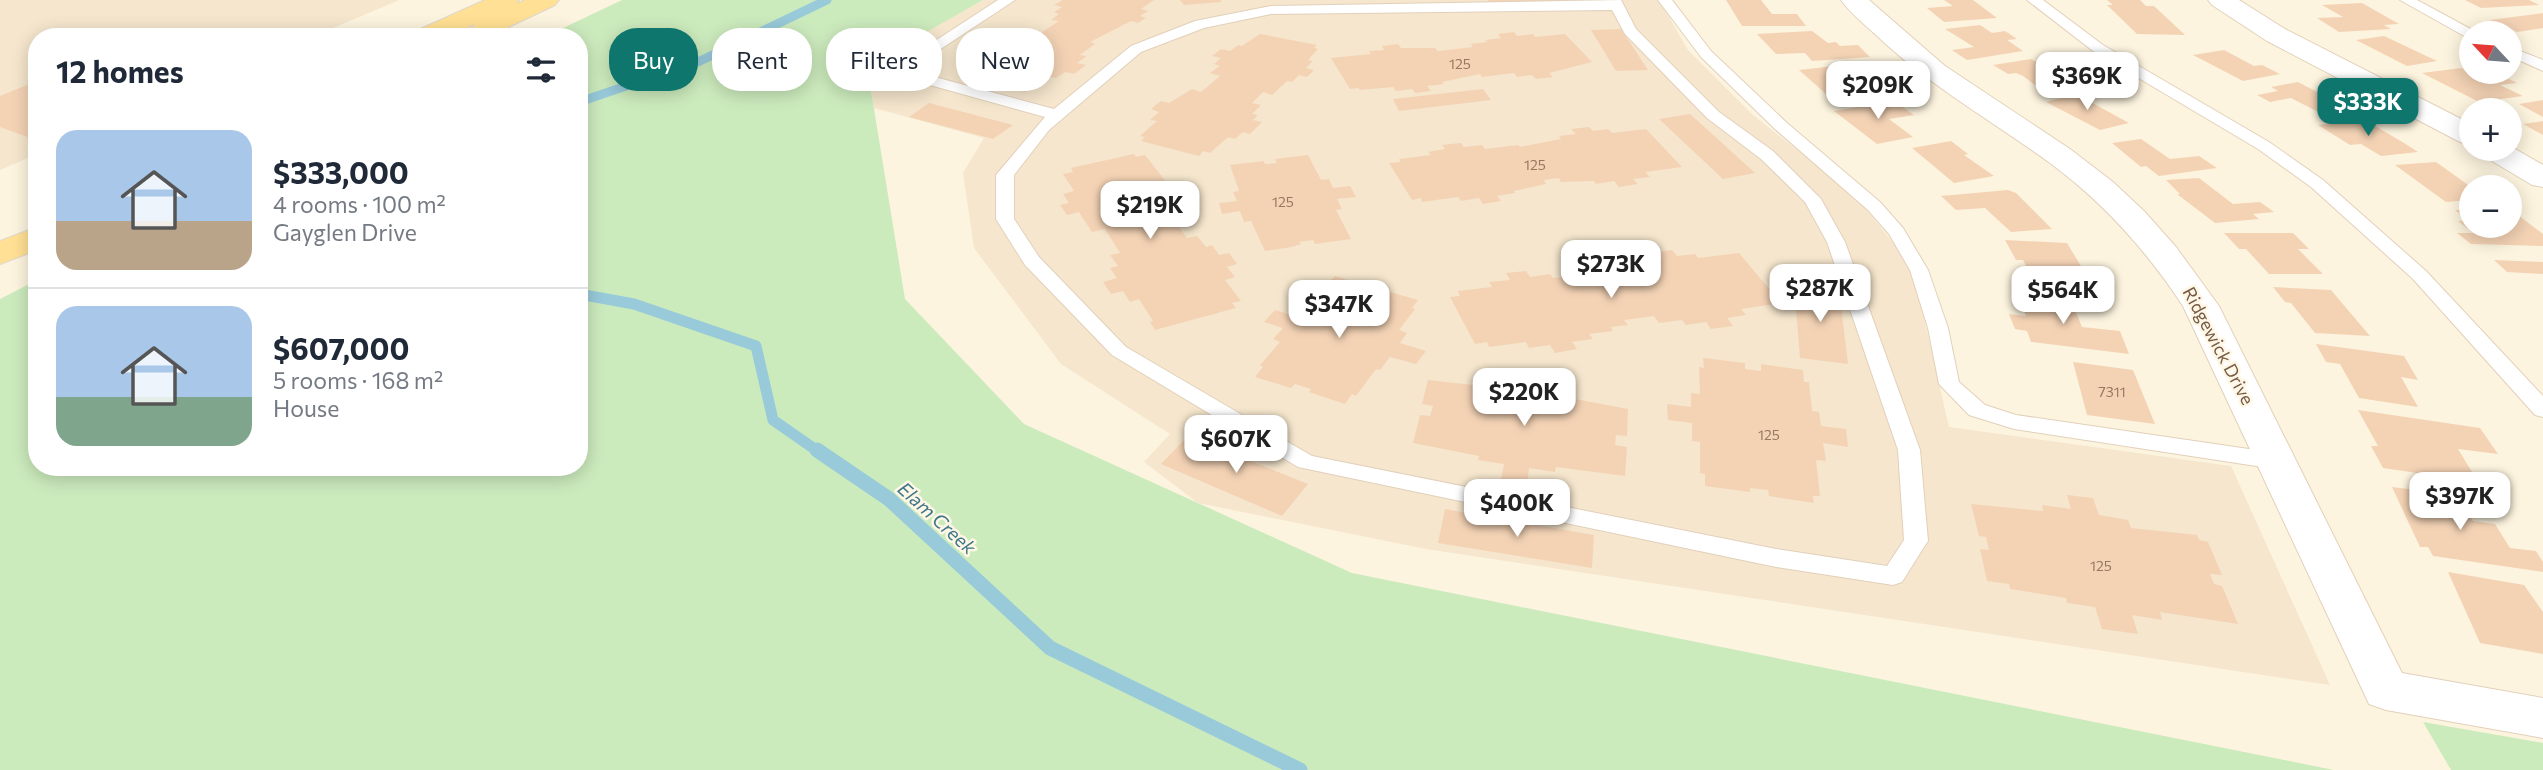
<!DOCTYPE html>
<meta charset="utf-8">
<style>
:root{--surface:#fff;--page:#f6f6f7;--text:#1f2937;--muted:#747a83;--line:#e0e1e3;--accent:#0f766e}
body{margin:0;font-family:Commissioner,sans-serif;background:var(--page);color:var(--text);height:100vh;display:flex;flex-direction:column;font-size:26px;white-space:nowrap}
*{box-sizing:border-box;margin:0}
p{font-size:23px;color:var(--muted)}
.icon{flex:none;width:38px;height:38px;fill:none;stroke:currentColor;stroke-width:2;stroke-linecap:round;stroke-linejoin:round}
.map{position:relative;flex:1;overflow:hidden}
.sheet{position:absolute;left:28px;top:28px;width:560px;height:448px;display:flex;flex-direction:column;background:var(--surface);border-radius:28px;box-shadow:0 4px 18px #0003}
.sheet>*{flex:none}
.hud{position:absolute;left:609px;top:28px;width:665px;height:63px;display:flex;gap:14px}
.needle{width:46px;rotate:296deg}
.fabs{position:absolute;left:2459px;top:21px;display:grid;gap:14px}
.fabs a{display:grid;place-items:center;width:63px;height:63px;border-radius:50%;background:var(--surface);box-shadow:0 4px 18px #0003;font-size:35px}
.price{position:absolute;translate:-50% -60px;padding:0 16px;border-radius:14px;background:#fff;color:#222;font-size:23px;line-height:46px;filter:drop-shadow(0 2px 4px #0008)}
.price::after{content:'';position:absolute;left:50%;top:42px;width:21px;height:16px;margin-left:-10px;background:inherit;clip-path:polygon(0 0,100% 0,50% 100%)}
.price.current{background:var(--accent);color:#fff}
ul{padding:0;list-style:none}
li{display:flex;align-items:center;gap:21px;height:175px;padding:0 28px}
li+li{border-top:2px solid var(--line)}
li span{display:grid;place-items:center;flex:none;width:196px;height:140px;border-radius:21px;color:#555}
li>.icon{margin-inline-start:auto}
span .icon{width:84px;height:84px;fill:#fffc;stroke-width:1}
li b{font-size:30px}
h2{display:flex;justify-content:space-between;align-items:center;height:84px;padding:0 28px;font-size:30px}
.chip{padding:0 24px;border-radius:28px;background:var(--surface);box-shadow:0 4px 18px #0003;font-size:24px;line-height:63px}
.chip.current{background:var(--accent);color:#fff}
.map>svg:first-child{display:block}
</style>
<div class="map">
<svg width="2543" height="770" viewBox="0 0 2543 770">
<rect width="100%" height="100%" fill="#fdf4df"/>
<!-- residential -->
<g fill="#f5e6cd">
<path d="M0,0H399L312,37H37V154L0,170Z"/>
<path d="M983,0H1659L1688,50L1753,115L1855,196L1912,266L1949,427L2231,466L2330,685L1426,549L1198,503L1144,462L1170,434L1061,364L974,248L963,173L984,138L874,108L867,66Z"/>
</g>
<!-- green -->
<g fill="#ccebbd">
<path d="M622,0H983L867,66L905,299L1024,424L1352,573L2334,770H0V299L37,280V467H579V37H544Z"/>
<path d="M2423,722L2543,743V770H2451Z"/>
</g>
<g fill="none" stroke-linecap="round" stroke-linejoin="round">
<!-- stream-far2 -->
<path stroke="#98cada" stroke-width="9" d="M579,102L700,61L827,0"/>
<!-- stream-far1 -->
<path stroke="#98cada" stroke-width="11" d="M579,294L634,304L756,346L773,420L819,452"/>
<!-- stream -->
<path stroke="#98cada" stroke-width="15" d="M817,450L889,499L1050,648L1300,770"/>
</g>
<!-- building -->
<g fill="#f4d3b5">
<path d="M1063,0H1154L1141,9L1148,11L1140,16L1146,18L1138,23L1131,21L1090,42L1095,44L1080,55L1087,56L1077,63L1086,65L1074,74L1065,72L1056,78L1050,77L1025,92L974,79L978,77L972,75L991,62L985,60L995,53L988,51L994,47L1001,48L1030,34L1038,35L1059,21L1051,20L1059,14L1054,12L1062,7L1054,5Z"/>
<path d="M1180,0H1221V2L1184,5Z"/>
<path d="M1488,0H1574L1575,3L1490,4Z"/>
<path d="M1726,0H1761L1772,14H1797L1806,26H1742Z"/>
<path d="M1944,0H1973L1997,18L1944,22L1927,8L1953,6Z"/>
<path d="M2107,0H2140L2146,6H2154L2185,35L2137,34L2107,5H2113Z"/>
<path d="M2465,0H2529L2539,5L2481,8Z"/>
<path d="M2362,3L2399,24L2384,25L2391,29L2339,32L2317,18L2343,17L2322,5Z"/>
<path d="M2543,13V28L2517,32L2490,20Z"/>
<path d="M1980,25L1992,33L2005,31L2017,39L2007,40L2023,51L1967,60L1952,50L1974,47L1945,29Z"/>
<path d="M1621,29L1648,70L1616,71L1591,30Z"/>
<path d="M1812,31L1828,43L1836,42L1840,46L1858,45L1870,57L1812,61L1805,53L1776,54L1757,34Z"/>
<path d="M1514,32L1517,36L1533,34L1535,37L1565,34L1592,62L1549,73L1553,77L1536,79L1532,75L1517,77L1514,73L1482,77L1480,74L1442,82L1444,84L1427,86L1431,91L1415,93L1412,89L1396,91L1393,87L1360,90L1358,88L1350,89L1331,58L1371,54L1369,51L1384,50L1382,46L1398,44L1401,48H1435L1438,51L1473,47L1471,44L1488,42L1485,40L1501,38L1498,34Z"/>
<path d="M1260,34L1317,45L1314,48L1318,49L1308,60L1313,61L1306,68L1314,70L1307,77L1299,75L1292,82L1287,81L1272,95L1263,92L1252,103L1261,105L1252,114L1258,115L1253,120L1262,122L1250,134L1243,132L1235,139L1228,137L1210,153L1203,151L1199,156L1141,141L1145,137L1140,136L1157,121L1150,120L1159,112L1151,109L1161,101L1169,103L1192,89L1201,92L1220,76L1210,73L1220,66L1214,64L1221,58L1212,56L1221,49L1230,51L1238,45L1242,46Z"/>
<path d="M2384,36L2437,61L2407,66L2356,40Z"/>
<path d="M2224,50L2254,66L2262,65L2280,74L2243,81L2193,55Z"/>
<path d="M2031,59L2045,66L2061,64L2088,80L2039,88L2023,76L2016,73L2008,74L1993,65Z"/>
<path d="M1835,66L1849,78L1865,76L1880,89L1864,91L1873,98L1835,102L1799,70Z"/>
<path d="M2461,68L2471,72H2495L2517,83L2500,85L2523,96L2479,102L2422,73Z"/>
<path d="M37,81V138L33,139L0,127V96Z"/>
<path d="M2298,82L2352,110L2324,115L2291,98L2270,102L2257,95L2278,91L2271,87Z"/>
<path d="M1483,89L1491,100L1399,111L1393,99Z"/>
<path d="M2076,94L2129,123L2100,130L2046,102Z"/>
<path d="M2543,100V117L2519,104Z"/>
<path d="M1894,101L1914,115L1889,119L1913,137L1877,144L1834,111Z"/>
<path d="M929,103L1013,125L993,139L909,117Z"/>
<path d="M1690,114L1755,173L1723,179L1659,119Z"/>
<path d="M2365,120L2404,143L2418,152L2381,156L2361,144L2350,145L2318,125Z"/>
<path d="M2543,121V135L2523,124Z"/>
<path d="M1589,127L1593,131L1608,129L1612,133L1646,129L1682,167L1645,172L1650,177L1633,179L1638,184L1619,187L1614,181L1596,184L1594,181L1561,182L1559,178L1544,180L1546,184L1514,191L1515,193L1497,196L1501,201L1483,204L1479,198L1461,201L1458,197L1422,202L1421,198L1412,200L1389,163L1401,162L1399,159L1431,155L1428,152L1445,149L1442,145L1461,143L1464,147L1482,145L1485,149L1518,145L1520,147L1561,139L1559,136L1576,134L1571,129Z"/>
<path d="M2141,139L2170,159L2199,156L2217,168L2159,176L2146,166L2141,167L2112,143Z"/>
<path d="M1951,141L1968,154L1964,155L1994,176L1954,183L1912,148Z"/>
<path d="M1134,154L1136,157L1145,155L1167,183L1176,181L1183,190L1173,192L1180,202L1174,203L1181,213L1170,215L1187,238L1197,236L1206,247L1212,245L1219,255L1229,253L1237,264L1227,267L1235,277L1225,280L1241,301L1232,303L1236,308L1155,330L1150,322L1153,321L1139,299L1130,302L1123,291L1111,294L1103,282L1117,278L1110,268L1118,266L1110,255L1120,253L1105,229L1092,232L1079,212L1067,215L1060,205L1069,203L1063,194L1074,191L1063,174L1073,172L1071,168Z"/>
<path d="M1308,155L1321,180L1329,179L1333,188L1350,186L1356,197L1337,199L1342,209L1336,210L1351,239L1315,244L1313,240L1299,242L1301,244L1292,247L1265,251L1251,221L1244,222L1240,211L1222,214L1219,203L1237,201L1233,192L1239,191L1230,165L1264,161L1265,164L1277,163L1275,159Z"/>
<path d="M2436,162L2471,187V200L2446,202L2395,165Z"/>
<path d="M2199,178L2233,204L2260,202L2274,212L2253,214L2259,219L2215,223L2177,194H2180L2166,180Z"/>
<path d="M2008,190L2016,193L2052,229L2011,232L1985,208L1956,210L1941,196Z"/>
<path d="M2510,209L2543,234V246L2471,244L2457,233H2473L2458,221H2469L2455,210H2471V226H2510Z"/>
<path d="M2224,233H2293L2309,249H2298L2323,274H2269L2246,249H2239Z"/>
<path d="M2005,240L2067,243L2093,286L2035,283L2023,260H2016Z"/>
<path d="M1672,250L1677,256L1695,254L1698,258L1739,253L1781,303L1741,309L1746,315L1727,318L1733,326L1711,329L1706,322L1686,325L1682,320L1659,323L1654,316L1624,320L1628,325L1611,327L1613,331L1589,334L1593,339L1572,342L1577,349L1555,353L1550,345L1529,348L1526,342L1489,347L1487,342L1475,344L1450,297L1460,296L1458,291L1492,287L1489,282L1510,280L1506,273L1526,271L1530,277L1550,274L1553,278L1611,274L1608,270L1641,266L1638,261L1655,259L1650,253Z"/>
<path d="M2494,260L2543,262V274L2507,272Z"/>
<path d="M1335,276L1418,300L1412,308L1415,309L1399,330L1407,333L1400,343L1426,351L1416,364L1390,357L1380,370L1376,369L1356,396L1352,394L1345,404L1309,392L1311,389L1295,384L1291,388L1255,377L1263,367L1260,365L1280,342L1273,339L1283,328L1264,322L1275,310L1292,315L1302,303L1308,304Z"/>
<path d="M1794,284L1839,290L1848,364L1800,358Z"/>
<path d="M2273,287L2331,290L2370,336L2315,333L2291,303L2285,302Z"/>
<path d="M2018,294L2071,300L2082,327L2120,331L2129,354L2031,342L2027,331L2015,329L2009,314L2026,316Z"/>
<path d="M2316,344L2404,356L2418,380L2401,377L2418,407L2359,398L2340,364L2326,362Z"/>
<path d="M1703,358L1745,363V369L1761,371V364L1803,370L1804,382H1809L1812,411L1819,412L1821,426L1846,429L1848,447L1823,443L1826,461L1816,460L1820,496H1813L1814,503L1769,496L1768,490L1750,488V492L1705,486V474L1700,473V442L1692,441V423L1668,420L1667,404L1691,407V393L1700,394L1699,367L1704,368Z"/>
<path d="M2073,362L2133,370L2155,424L2087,415Z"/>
<path d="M1518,372L1542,375L1540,389L1564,392V397L1628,409L1627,436L1616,435L1615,445L1627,447L1625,476L1556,467L1555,472L1529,468L1527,484L1501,480L1504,464L1478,460L1479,456L1413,443L1420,415L1430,416L1433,406L1422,404L1428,380L1491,387L1492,382L1516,385Z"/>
<path d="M2358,410L2480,428L2498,454L2458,449L2478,482L2383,468L2371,446H2378Z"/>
<path d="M1188,436L1308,484L1282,516L1161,464Z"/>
<path d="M2392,487L2457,495L2473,521L2495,524L2510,548L2536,551L2543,562V572L2433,556L2428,547H2420Z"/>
<path d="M2067,495L2093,498L2099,515L2128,520L2131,528L2197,535L2199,540L2208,542L2222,575L2210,574L2214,584L2222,586L2238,624L2160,612L2162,620L2132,615L2138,634L2102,629L2095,607L2067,603L2066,598L2010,589L2009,584L1987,581L1980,549L1989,550L1986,537L1979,536L1971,504L2043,511L2042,505L2071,509Z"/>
<path d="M1445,509L1594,535L1592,568L1438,543Z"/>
<path d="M2448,572L2524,585L2543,612V654L2480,643Z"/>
</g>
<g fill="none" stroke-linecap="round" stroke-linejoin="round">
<defs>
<g id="service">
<path d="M998,0H1015L927,58L931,76L1054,109L1131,46L1195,21L1271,6L1621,0L1636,29L1719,112L1773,151L1821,199L1845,242L1920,450L1928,541L1924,547L1902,582L1893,585L1776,567L1298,467L1112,355L1025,265L996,219V175L1045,117L919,82L912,56ZM1612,10L1625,34L1707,118L1761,159L1805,202L1827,242L1898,450L1904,540L1887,566L1776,549L1312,456L1126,347L1039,257L1014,219V175L1049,130L1141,52L1204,28L1271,14Z"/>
<path d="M1658,0H1672L1711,51L1787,123L1880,202L1903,228L1928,270L1948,328L1959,382L1985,405L2016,415L2276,453L2284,456L2287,461L2284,466L2276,469L2014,429L1969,415L1939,384L1928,328L1910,270L1889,234L1868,210L1775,129L1701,57Z"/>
<path d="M2027,0H2043L2103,45L2269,142L2323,180L2426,271L2543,396V417L2535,415L2413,279L2311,187L2258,149L2093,51Z"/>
<path d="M2400,0H2417L2478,33H2471V38L2466,37Z"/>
<path d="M2510,47L2543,60V71L2510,56Z"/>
</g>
<g id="minor">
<path d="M1841,0H1869L1945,66L2070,149L2113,182L2144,211L2176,247L2219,306L2402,673L2543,698V738L2386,710L2369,704L2183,306C2146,250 2104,203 2050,163C1991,120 1928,85 1875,34C1863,23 1850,13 1841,0Z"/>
<path d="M2208,0H2239L2285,29L2471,124V145L2460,142L2267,41L2212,5Z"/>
<path d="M2510,146L2543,165V187L2532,185L2482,155L2478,149H2510Z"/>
</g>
<g id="primary">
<path d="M485,0H519L516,4L525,0H559L555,5L494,34L485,36L476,34L472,28L475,24L447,37H412L416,31Z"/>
<path d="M37,227V250L0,264V241Z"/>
</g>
</defs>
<!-- service casing -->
<use href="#service" stroke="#e2d0ba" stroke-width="2"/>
<!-- minor casing -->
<use href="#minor" stroke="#e2d0ba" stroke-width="2"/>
<!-- primary casing -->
<use href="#primary" stroke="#ded7d2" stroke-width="2"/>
<!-- service -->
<use href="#service" fill="#fff" fill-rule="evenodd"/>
<!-- minor -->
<use href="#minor" fill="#fff" fill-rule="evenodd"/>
<!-- primary -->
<use href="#primary" fill="#ffe094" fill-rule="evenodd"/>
</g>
<g text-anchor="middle" stroke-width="5" stroke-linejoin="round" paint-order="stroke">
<!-- number labels -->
<g font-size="14" fill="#957861">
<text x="1460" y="69">125</text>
<text x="1535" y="170">125</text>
<text x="1283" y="207">125</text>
<text x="2112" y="397">7311</text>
<text x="1769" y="440">125</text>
<text x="2101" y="571">125</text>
</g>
<!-- street labels -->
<g font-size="18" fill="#755a45" stroke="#fff7e6">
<text transform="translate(2218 346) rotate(62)" y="6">Ridgewick Drive</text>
</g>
<!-- water labels -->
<g font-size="19" font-style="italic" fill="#3e778a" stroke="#fff7e6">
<text transform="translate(937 518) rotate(42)" y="7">Elam Creek</text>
</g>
</g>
</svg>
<div class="fabs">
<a><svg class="needle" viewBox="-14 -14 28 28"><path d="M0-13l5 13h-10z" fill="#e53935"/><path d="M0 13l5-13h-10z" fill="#747a83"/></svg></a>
<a>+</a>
<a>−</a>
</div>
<b class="price" style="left:2087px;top:112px">$369K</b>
<b class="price" style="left:1878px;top:121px">$209K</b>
<b class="price current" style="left:2368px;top:138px">$333K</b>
<b class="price" style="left:1150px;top:241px">$219K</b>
<b class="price" style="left:1611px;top:300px">$273K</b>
<b class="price" style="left:1820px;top:324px">$287K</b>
<b class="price" style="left:2063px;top:326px">$564K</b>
<b class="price" style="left:1339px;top:340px">$347K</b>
<b class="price" style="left:1524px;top:428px">$220K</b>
<b class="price" style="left:1236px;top:475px">$607K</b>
<b class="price" style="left:2460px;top:532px">$397K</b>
<b class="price" style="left:1517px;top:539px">$400K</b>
<div class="hud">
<a class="chip current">Buy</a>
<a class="chip">Rent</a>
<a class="chip">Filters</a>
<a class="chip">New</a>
</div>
<section class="sheet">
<h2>12 homes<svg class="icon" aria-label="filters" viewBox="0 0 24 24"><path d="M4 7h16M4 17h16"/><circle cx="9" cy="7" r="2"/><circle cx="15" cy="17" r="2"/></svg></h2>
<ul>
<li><span style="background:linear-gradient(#a9c7e8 65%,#b9a48a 0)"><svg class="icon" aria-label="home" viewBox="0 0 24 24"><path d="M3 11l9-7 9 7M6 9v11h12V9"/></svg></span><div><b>$333,000</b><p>4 rooms · 100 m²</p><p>Gayglen Drive</p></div></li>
<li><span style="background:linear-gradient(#a9c7e8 65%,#7fa58c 0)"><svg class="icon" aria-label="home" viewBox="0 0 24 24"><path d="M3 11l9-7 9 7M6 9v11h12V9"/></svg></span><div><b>$607,000</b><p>5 rooms · 168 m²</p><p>House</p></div></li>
</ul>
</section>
</div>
